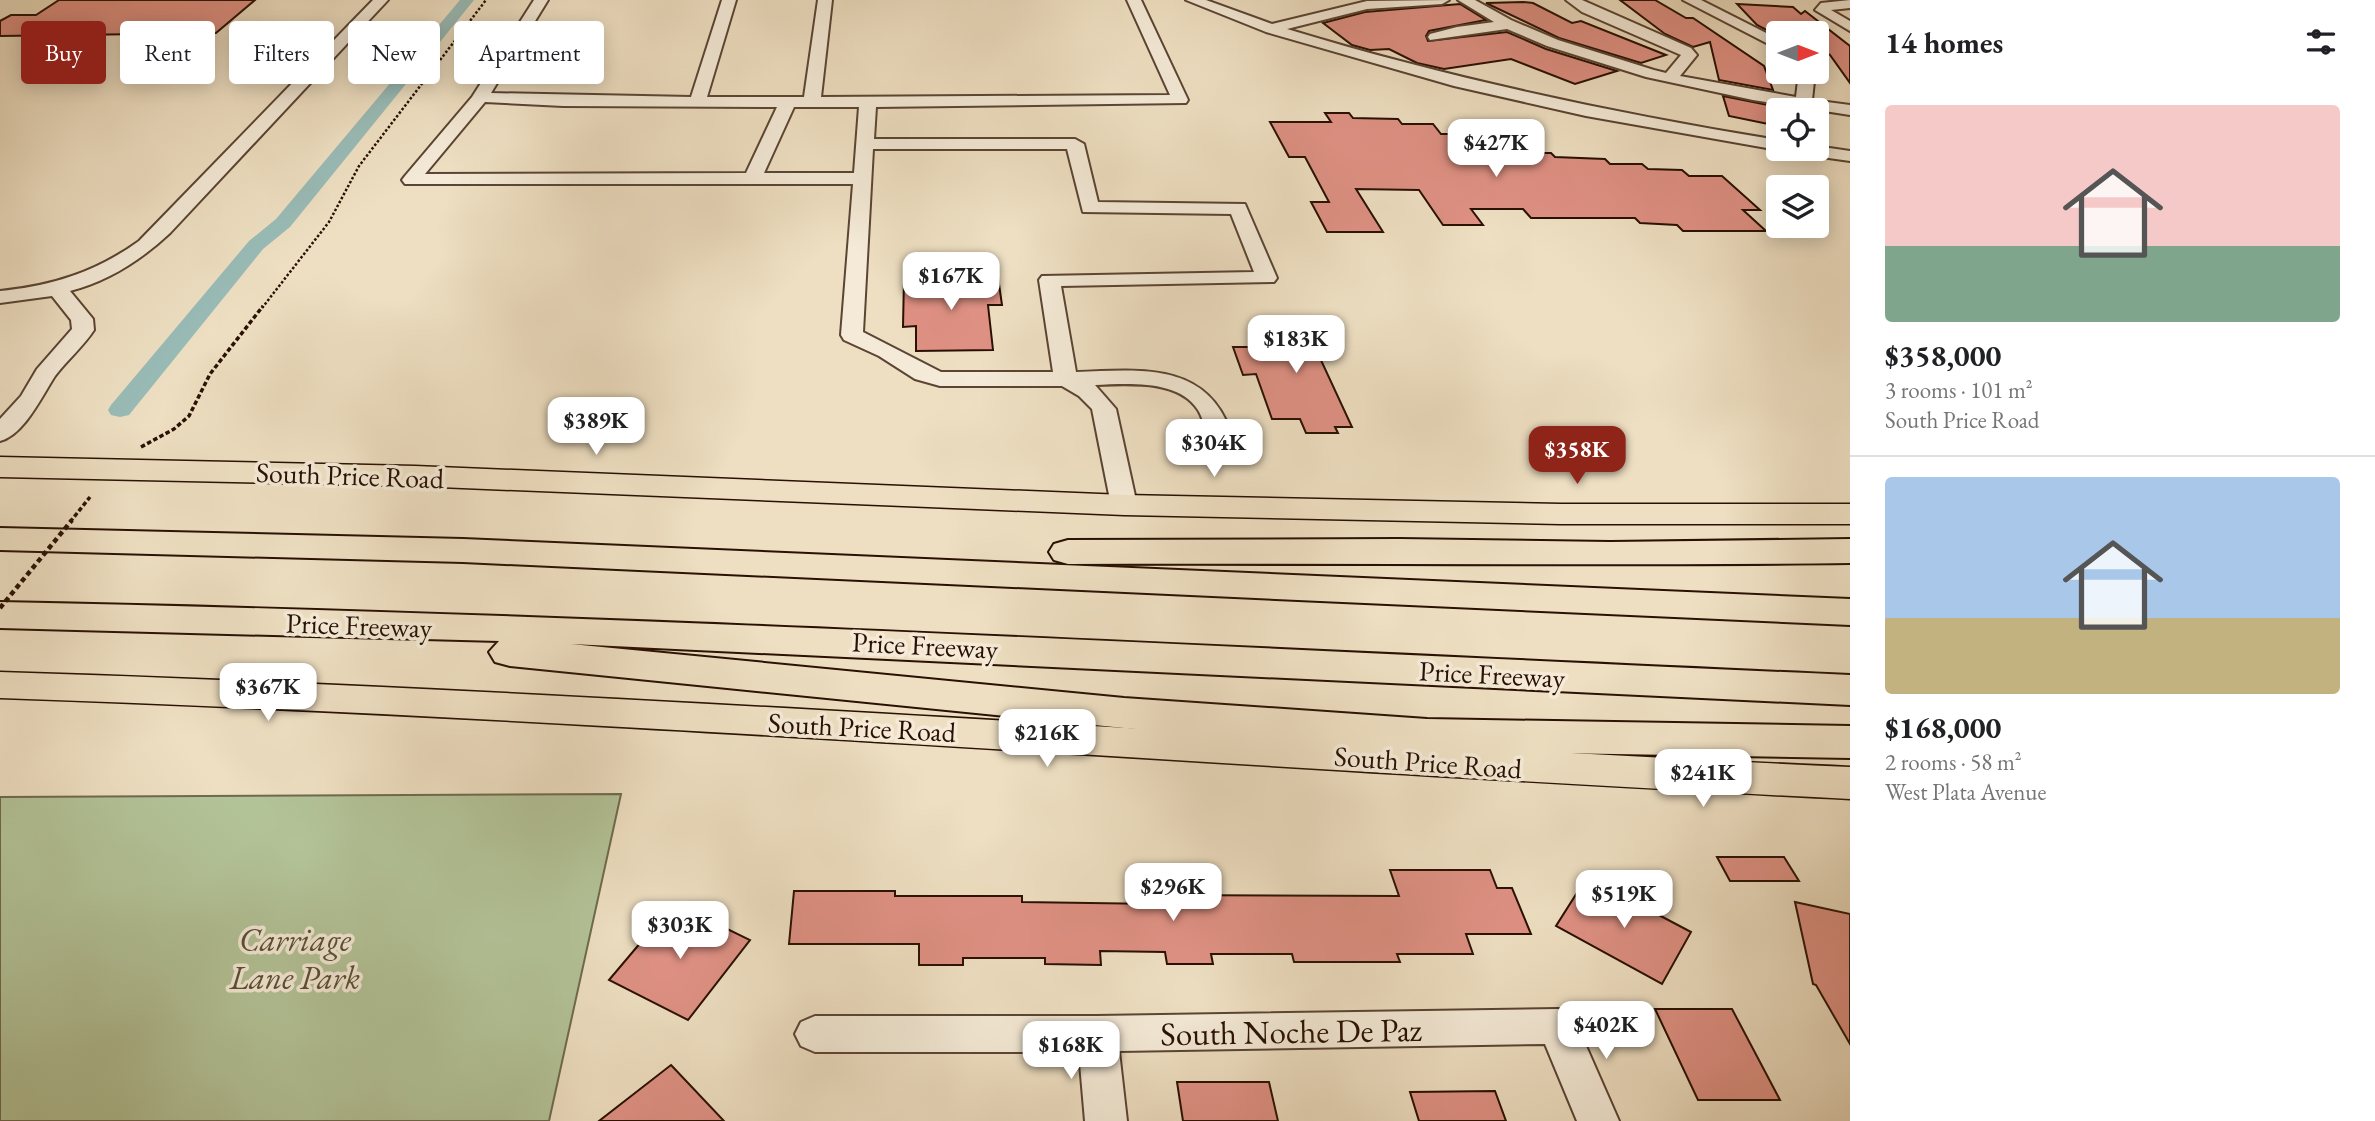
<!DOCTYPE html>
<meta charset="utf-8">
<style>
:root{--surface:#fff;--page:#f6f6f6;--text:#202124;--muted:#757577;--line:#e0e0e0;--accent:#8f2418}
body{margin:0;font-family:"EB Garamond",serif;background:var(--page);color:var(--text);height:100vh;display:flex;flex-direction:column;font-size:26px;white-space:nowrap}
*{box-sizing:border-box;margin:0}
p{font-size:23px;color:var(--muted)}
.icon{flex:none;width:38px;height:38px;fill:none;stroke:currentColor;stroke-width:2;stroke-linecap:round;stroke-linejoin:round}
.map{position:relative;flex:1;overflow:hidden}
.sheet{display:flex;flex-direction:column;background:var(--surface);width:525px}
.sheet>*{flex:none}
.guide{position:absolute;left:21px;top:21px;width:665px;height:63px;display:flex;gap:14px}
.needle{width:46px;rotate:90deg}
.fabs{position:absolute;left:1766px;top:21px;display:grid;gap:14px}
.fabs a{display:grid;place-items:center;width:63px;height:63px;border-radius:7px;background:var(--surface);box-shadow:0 4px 18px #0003;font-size:35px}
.price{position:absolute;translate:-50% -60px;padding:0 16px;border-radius:14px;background:#fff;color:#222;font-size:23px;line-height:46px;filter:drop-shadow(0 2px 4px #0008)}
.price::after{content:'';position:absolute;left:50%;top:42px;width:21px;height:16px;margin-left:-10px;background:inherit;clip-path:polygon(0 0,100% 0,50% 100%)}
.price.active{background:var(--accent);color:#fff}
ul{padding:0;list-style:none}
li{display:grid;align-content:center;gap:14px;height:371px;padding:0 35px}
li+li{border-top:2px solid var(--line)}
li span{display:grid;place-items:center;height:217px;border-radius:7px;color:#555}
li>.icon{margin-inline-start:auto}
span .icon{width:126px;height:126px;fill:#fffc;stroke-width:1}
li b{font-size:30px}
h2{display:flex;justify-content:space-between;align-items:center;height:84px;padding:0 35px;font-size:30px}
.tag{padding:0 24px;border-radius:7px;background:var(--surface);box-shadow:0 4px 18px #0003;font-size:24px;line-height:63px}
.tag.active{background:var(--accent);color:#fff}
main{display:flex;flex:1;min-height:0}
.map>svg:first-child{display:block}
</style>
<main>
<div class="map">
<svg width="1850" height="1121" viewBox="0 0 1850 1121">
<rect width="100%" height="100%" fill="#eedfc2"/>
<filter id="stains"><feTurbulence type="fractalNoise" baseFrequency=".00286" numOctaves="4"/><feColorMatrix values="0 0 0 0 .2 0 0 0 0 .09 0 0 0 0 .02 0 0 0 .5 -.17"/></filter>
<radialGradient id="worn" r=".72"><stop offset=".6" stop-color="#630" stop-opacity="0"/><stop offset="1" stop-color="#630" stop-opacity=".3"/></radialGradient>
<!-- green -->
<path fill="#b3c398" stroke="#6e6a4e" stroke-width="2" d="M621,794L549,1121H0V797Z"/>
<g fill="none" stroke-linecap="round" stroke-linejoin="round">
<!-- canal -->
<path fill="#99bcb7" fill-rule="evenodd" d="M460,0H474L290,227L263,249L129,415L120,417L111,415L108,410L111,405L249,241L276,219Z"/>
</g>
<!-- building -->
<g fill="#df9184" stroke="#291003" stroke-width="2">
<path d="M59,0H255L216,33L0,36V21L11,15H36Z"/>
<path d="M1620,0H1655L1686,18H1693L1764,66L1773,90L1719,80L1710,42L1693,47L1665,34Z"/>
<path d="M1523,2L1533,3L1572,23L1581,21L1666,55L1641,63L1559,38L1486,3Z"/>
<path d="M1460,4L1486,20L1429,31L1426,36L1428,41L1507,32L1546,49L1617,71L1575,84L1511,59L1444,69L1417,63L1389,49L1370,50L1352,45L1323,23L1365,12Z"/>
<path d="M1737,4L1793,7L1801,14L1805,11L1850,46V83L1830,55L1816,47V33H1772L1757,25Z"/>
<path d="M1723,96L1778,107V126L1729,116Z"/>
<path d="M1325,113H1349L1353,118L1398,119L1402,124H1433L1441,134H1457L1463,141H1494L1499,147H1515L1520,153H1551L1555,157L1605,159L1610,164H1642L1648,169L1682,170L1689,176H1722L1760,210H1743L1766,231H1683L1677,225L1640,223L1635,218H1531L1523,209H1471L1483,225H1443L1419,190L1356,189L1383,232H1327L1311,202H1329L1305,157H1289L1270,122H1331Z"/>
<path d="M998,277L1002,305H988L993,350L916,351V326L903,327L904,278Z"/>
<path d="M1324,319L1335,342L1313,343L1352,427H1335L1338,433H1306L1300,419H1272L1256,374L1243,375L1233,347H1273L1263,323H1275L1273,320Z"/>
<path d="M1717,857H1784L1799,881H1730Z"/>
<path d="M1390,870H1490L1497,888H1512L1531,934H1466L1473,954H1397L1400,962H1294L1292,954H1211L1213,964H1167L1165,952L1100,951L1101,965L1045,964V958H963V965H919V944H789L794,891H895V896H1022V902L1157,904L1156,895L1399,896Z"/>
<path d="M1587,877L1691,932L1662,984L1556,926Z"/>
<path d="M1795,902L1850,914V1044L1816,985L1813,984Z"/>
<path d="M674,903L750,940L688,1020L609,980Z"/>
<path d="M1655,1009H1732L1780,1100H1698Z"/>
<path d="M671,1065L724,1121H599Z"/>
<path d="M1177,1082H1269L1278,1121H1183Z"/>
<path d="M1495,1091L1506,1121H1419L1410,1092Z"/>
</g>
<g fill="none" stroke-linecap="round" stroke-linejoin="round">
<defs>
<g id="minor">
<path d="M373,0H388L170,233C141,260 109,281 70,291L93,319L94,330C83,347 67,360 55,376C42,396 24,435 0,441V419L21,396L37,369L72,329L71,320L52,296L0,303V291C52,286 96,272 139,241Z"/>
<path d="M534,0H548L491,93L691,97L722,0H736L707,97H804L818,0H832L821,97L1170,95L1127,0H1141L1188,100L1186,103L876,107L874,139H1075L1084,144L1098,202L1245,204L1277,278L1274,282L1061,286L1076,372C1138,370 1205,361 1230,430L1227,435L1218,437L1209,435C1204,427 1203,418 1198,410C1178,379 1127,384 1095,385L1116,409L1137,505L1133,511L1124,513L1115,511L1111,505L1092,409L1079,396L1062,386H940L915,379L879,356L844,340L841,335L853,184H405L402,180L405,176L472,97ZM485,102L563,106L777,107L746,173L425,174ZM794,107H859L854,173H764ZM873,149H1067L1083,212L1231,214L1254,272L1042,276L1039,280L1053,372H941L863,332Z"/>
<path d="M1186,0H1206L1272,24L1367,1L1449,0L1442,4L1367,9L1287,29C1448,78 1612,113 1778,140V149H1784L1778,150L1586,116L1454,86L1266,32Z"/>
<path d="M1458,0H1475L1511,20L1558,40L1654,70L1666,73L1681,55L1582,12L1566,0H1582L1691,48L1697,55L1680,76L1796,97L1799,72H1815L1812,100L1850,105V115L1753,100L1646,77L1547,46L1507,29L1430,40L1428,37L1430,34L1457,27L1494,22Z"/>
<path d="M1683,0H1701L1778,39V49Z"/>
<path d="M1850,0V8L1831,10L1850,21V31L1815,10L1821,3Z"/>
<path d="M1816,146L1850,151V161L1800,154L1791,149H1816Z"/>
<path d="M1558,1009L1572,1014L1619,1121H1577L1545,1044L1119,1051L1127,1121H1085L1079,1052H815L801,1046L795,1034L801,1022L815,1016H1097Z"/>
</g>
<g id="major">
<path d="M0,457L415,466L1124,495L1561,504H1850V524H1561L1124,515L415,486L0,477Z"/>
<path d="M0,672C617,691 1233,739 1850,767V799C1233,768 617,719 0,698Z"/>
</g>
<g id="highway">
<path d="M0,528L463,539L1850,599V625L463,562L0,550Z"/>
<path d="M1399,539L1610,542L1850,539V563C1589,566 1329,563 1068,564L1054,560L1049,552L1054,544L1068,540Z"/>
<path d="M0,602C617,614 1233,648 1850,675V705L571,644L1124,698L1427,719L1850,726V758L1427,751L1290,742L1124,728L510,666L495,662L489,652L499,641L0,628Z"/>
</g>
</defs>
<!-- minor casing -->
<use href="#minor" stroke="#5a4433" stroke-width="4"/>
<!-- major casing -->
<use href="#major" stroke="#291003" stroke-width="3"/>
<!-- highway casing -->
<use href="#highway" stroke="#291003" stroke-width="4"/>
<!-- path-far1 -->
<path stroke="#291003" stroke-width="2.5" stroke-dasharray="2.5 2" stroke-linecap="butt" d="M262,308L329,222L359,166L486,0"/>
<!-- path -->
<path stroke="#291003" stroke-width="3.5" stroke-dasharray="4.5 2.5" stroke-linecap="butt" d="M141,447L174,429L189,416L210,374L263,306"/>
<!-- minor -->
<use href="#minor" fill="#f4ead7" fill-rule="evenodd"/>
<!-- major -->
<use href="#major" fill="#eedfc2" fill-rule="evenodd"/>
<!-- highway -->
<use href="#highway" fill="#eedfc2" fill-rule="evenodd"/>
<!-- path-bridge-far1 -->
<path stroke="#291003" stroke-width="3.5" stroke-dasharray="4.5 2.5" stroke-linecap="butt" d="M70,522L90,497"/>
<!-- path-bridge -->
<path stroke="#291003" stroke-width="4.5" stroke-dasharray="5 3.5" stroke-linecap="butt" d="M0,608L72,520"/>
</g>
<g text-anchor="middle" stroke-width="7" stroke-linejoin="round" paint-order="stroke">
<!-- street labels -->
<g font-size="28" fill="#291003" stroke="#f4ead7">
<text transform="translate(350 475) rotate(2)" y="10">South Price Road</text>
<text transform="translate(359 625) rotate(2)" y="10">Price Freeway</text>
<text transform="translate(925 645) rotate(3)" y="10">Price Freeway</text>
<text transform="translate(1492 674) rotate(3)" y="10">Price Freeway</text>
<text transform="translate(862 727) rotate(3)" y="10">South Price Road</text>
<text transform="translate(1428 762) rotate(4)" y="10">South Price Road</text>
</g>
<!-- near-park labels -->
<g font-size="33" font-style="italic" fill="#594f37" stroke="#f4ead7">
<text x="295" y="951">Carriage<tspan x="295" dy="38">Lane Park</tspan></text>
</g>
<!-- near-street labels -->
<g font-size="33" fill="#291003" stroke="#f4ead7">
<text transform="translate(1291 1031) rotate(-1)" y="12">South Noche De Paz</text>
</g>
</g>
<rect width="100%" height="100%" filter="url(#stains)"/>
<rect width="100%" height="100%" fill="url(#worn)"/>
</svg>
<div class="fabs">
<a><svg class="needle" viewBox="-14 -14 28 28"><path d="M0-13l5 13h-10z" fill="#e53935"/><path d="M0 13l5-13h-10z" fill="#757577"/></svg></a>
<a><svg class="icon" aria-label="locate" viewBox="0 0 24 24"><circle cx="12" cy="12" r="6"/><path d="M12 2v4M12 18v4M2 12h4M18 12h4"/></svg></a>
<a><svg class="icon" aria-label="layers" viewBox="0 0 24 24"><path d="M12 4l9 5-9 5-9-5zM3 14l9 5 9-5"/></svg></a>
</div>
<b class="price" style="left:1496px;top:179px">$427K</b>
<b class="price" style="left:951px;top:312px">$167K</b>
<b class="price" style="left:1296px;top:375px">$183K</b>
<b class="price" style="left:596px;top:457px">$389K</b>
<b class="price" style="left:1214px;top:479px">$304K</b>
<b class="price active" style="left:1577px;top:486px">$358K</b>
<b class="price" style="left:268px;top:723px">$367K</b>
<b class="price" style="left:1047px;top:769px">$216K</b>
<b class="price" style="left:1703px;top:809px">$241K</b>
<b class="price" style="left:1173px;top:923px">$296K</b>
<b class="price" style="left:1624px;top:930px">$519K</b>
<b class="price" style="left:680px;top:961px">$303K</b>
<b class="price" style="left:1606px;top:1061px">$402K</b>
<b class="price" style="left:1071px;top:1081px">$168K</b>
<div class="guide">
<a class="tag active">Buy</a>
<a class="tag">Rent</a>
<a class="tag">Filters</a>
<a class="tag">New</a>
<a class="tag">Apartment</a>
</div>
</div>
<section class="sheet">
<h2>14 homes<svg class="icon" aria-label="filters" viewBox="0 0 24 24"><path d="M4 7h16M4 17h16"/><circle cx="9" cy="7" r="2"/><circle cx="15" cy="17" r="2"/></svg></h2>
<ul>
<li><span style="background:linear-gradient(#f6c9c9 65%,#7fa58c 0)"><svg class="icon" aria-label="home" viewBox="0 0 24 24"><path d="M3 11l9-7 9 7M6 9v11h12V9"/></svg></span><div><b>$358,000</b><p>3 rooms · 101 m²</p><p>South Price Road</p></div></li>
<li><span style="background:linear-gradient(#a9c7e8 65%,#c2b280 0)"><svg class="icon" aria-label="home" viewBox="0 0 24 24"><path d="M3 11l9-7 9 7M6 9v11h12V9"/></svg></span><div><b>$168,000</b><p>2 rooms · 58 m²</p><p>West Plata Avenue</p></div></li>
</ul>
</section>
</main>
